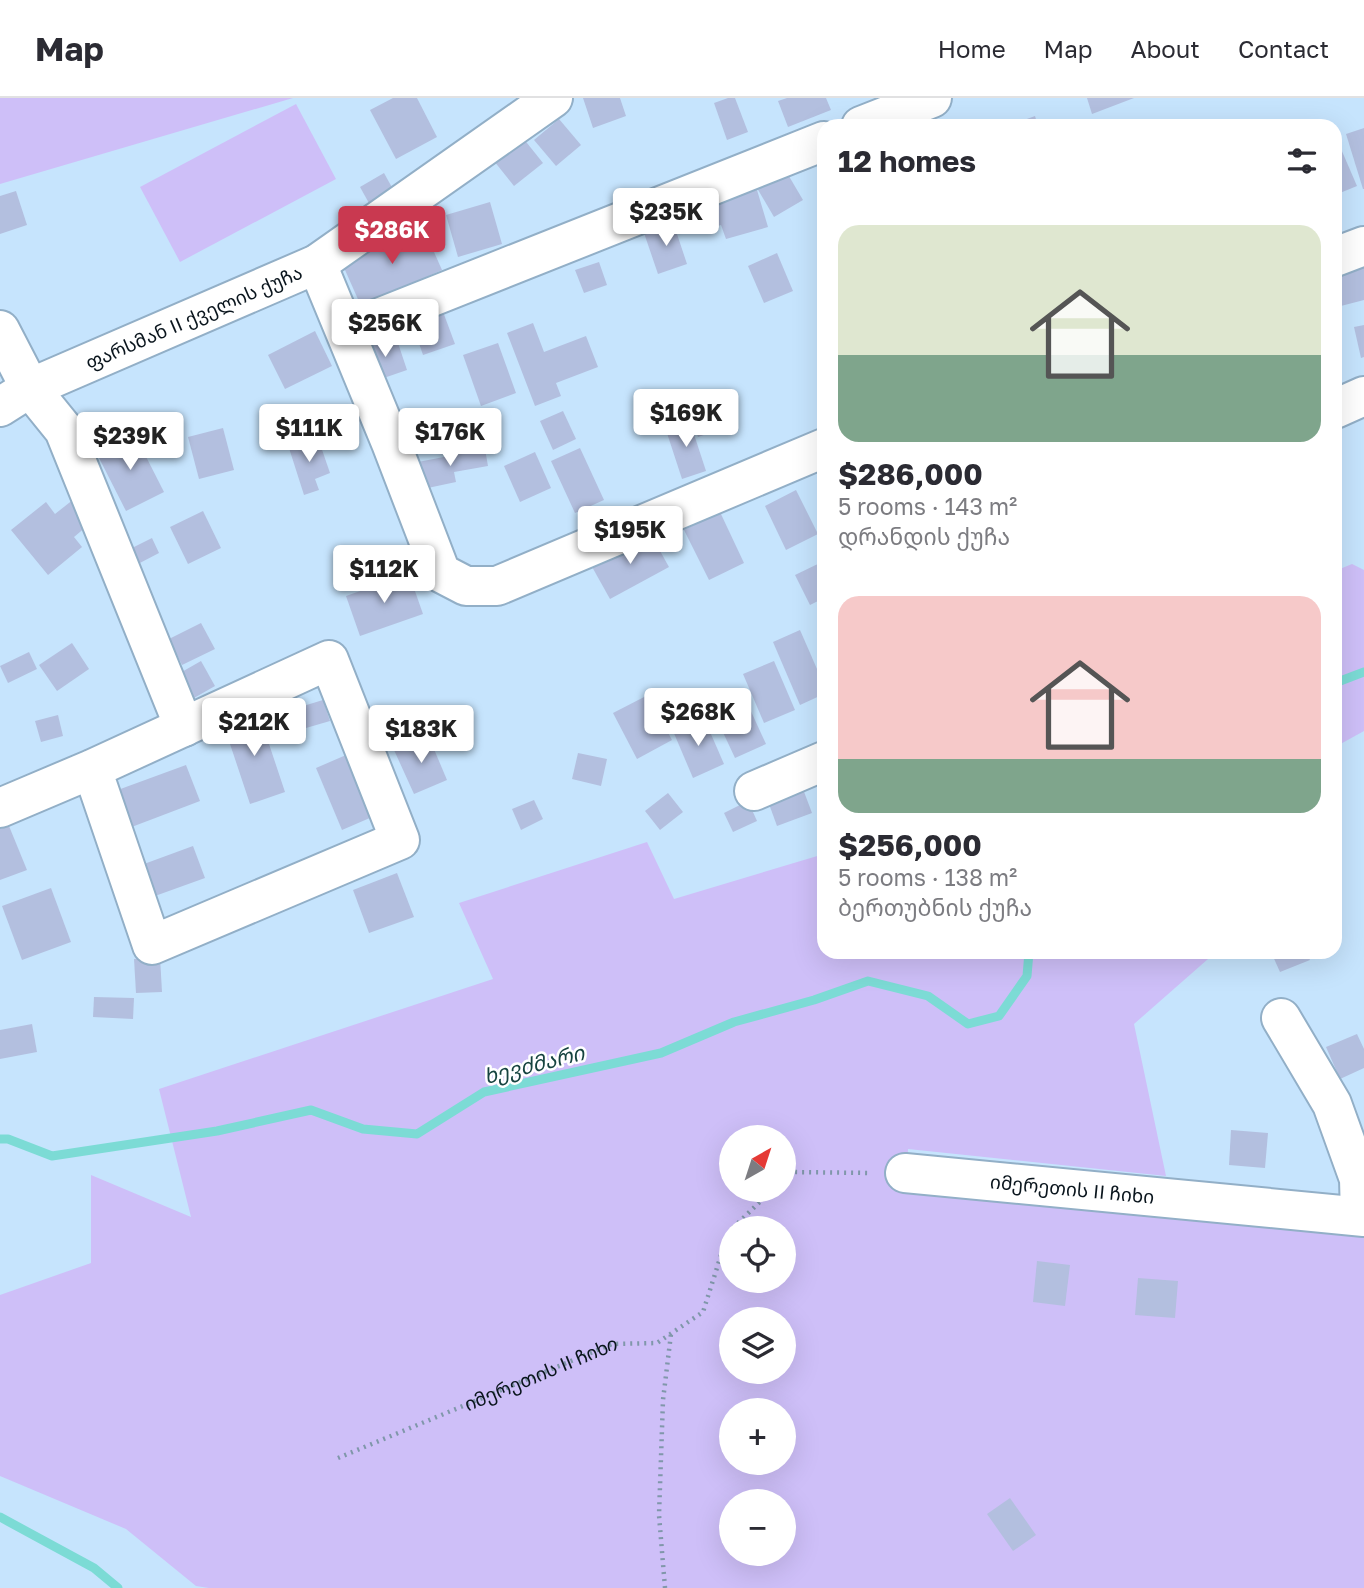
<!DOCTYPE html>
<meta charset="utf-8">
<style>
:root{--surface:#fff;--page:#f2f2f3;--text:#2b2b33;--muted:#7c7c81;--line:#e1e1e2;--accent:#c93950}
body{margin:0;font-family:"Golos Text","Noto Sans Georgian",sans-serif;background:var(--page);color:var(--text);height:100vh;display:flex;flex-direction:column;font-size:26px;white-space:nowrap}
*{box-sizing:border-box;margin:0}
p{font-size:23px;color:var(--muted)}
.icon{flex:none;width:38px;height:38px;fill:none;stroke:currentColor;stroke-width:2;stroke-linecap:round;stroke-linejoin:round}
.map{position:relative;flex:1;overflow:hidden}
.details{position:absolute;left:817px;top:21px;width:525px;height:840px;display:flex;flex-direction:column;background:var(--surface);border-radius:21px;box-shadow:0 7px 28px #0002}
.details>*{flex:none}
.needle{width:46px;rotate:39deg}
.fabs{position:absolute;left:719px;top:1027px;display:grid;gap:14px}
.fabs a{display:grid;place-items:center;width:77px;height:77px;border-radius:50%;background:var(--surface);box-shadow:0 7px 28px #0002;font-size:35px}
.price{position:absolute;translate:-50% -60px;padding:0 16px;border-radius:7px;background:#fff;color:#222;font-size:23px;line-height:46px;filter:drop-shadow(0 2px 4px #0008)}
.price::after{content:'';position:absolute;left:50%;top:42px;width:21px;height:16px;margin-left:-10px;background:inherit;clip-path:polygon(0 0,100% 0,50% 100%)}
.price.selected{background:var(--accent);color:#fff}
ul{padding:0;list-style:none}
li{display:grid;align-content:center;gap:14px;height:371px;padding:0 21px}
li span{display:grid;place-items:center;height:217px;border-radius:21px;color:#555}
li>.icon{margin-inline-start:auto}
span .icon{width:126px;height:126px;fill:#fffc;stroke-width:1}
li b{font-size:30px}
h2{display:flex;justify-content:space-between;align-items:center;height:84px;padding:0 21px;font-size:30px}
header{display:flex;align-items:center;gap:42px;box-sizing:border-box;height:98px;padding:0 35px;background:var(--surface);border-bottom:2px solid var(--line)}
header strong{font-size:33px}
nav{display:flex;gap:38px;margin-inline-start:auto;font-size:24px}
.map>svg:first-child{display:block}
</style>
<header>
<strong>Map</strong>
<nav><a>Home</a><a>Map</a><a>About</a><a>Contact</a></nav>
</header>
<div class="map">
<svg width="1364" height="1490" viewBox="0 0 1364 1490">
<rect width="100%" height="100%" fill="#c6e4fd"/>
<!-- green -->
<g fill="#cebff8" fill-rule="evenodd">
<path d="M0,0H293L0,86Z"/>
<path d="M296,6L336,81L180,164L140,89Z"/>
<path d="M1352,466L1364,472V633L1335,649V473Z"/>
<path d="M647,744L674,801L824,756V854H1216L1134,926L1166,1078L908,1051L907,1092L1364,1139V1490H209L196,1488L126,1431L0,1378V1197L91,1165V1077L191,1119L159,991L493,881L459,805ZM732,1040H784V1092H732ZM732,1130H784V1183H732ZM732,1222H784V1274H732ZM732,1312H784V1365H732ZM732,1404H784V1456H732Z"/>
</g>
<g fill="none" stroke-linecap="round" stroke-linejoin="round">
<!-- stream -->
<g stroke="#7cdbd5" stroke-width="9">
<path d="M1335,585L1364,574"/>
<path d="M0,1041H8L52,1058L217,1033L311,1012L363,1031L417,1036L484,994L661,955L734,924L814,902L868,883L928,898L968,926L999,918L1027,878L1029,854"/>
<path d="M0,1419L94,1470L118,1490"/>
</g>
</g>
<!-- building -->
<g fill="#b3bfdf">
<path d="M393,0H417L437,39L396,61L370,12Z"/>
<path d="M583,0H620L626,18L593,30Z"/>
<path d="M728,0H735L748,34L727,42L714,5Z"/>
<path d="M787,0H826L831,12L788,29L778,3Z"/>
<path d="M1087,0H1134L1092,16Z"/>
<path d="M1035,18L1038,28H1008Z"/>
<path d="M559,21L581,47L556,68L534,42Z"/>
<path d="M1364,30V91H1363L1346,36Z"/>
<path d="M1335,37L1357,88L1335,97Z"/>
<path d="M523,40L543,65L514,88L494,63Z"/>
<path d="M783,68L803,102L774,119L754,85Z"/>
<path d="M384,75L394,93L370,107L360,89Z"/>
<path d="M757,92L768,129L726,141L721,127L708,131L701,109Z"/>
<path d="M16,93L27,127L0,136V98Z"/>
<path d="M490,104L502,146L458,159L446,117Z"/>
<path d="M673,124L687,166L658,176L644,135Z"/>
<path d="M422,127L442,172L361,208L341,163Z"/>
<path d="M777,155L793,193L764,205L748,168Z"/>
<path d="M1364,163V202L1337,209L1335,170Z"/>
<path d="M599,164L607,187L584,195L575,172Z"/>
<path d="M442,211L455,246L423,257L411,222Z"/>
<path d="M533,225L544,254L586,238L598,269L556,285L561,298L535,308L507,235Z"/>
<path d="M1364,227V259L1361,260L1354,229Z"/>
<path d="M315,233L332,268L285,291L268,257Z"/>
<path d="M396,239L407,272L375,283L363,251Z"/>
<path d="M498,245L516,295L481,308L463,257Z"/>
<path d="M711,303L721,331L698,339L688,310Z"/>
<path d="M563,313L576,341L553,352L540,323Z"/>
<path d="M689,321L706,373L682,381L665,329Z"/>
<path d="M223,330L234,372L199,381L188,339Z"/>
<path d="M134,335L164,394L126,413L96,354Z"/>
<path d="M318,340L330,375L315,381L319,392L304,397L289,350Z"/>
<path d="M580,350L604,402L575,415L551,363Z"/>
<path d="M485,351L488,368L454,374L456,384L423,391L418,364Z"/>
<path d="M535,354L551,390L520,404L504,368Z"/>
<path d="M796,392L818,436L786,452L765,408Z"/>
<path d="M74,401L93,423L74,439L82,449L48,477L11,432L46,404L55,416Z"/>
<path d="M203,413L221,450L188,466L170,429Z"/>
<path d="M720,414L744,465L709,482L684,432Z"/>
<path d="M650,435L669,469L610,501L591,467Z"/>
<path d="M152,440L159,455L136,467L128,452Z"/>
<path d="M824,463V500L810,507L795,477Z"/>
<path d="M409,476L423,516L360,538L346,498Z"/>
<path d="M201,525L215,551L182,567L169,541Z"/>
<path d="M800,532L824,587V596L800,607L773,544Z"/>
<path d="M72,545L89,571L57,593L39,567Z"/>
<path d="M29,554L37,571L8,585L0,568Z"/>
<path d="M201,563L215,588L187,604L173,579Z"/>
<path d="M774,563L795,612L764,625L743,576Z"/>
<path d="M648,597L672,642L637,661L613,615Z"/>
<path d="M744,598L766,646L735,660L713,613Z"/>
<path d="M323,602L330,623L306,630L300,609Z"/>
<path d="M258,613L285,694L250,706L223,625Z"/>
<path d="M58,617L63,638L41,644L35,623Z"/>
<path d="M704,620L724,666L693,680L673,633Z"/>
<path d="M428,637L447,682L414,696L394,652Z"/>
<path d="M353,654L379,716L342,732L316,670Z"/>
<path d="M578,655L607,661L601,688L572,681Z"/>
<path d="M186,667L200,703L129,730L115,693Z"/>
<path d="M800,683L812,715L777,728L765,695Z"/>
<path d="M668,695L683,714L660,732L645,713Z"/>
<path d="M534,702L543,721L521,732L512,711Z"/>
<path d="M748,703L757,723L733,734L724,715Z"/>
<path d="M9,728L27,772L0,782V731Z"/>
<path d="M193,748L205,780L155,798L144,766Z"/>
<path d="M397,775L414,819L369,835L353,792Z"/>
<path d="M51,790L71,844L22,862L2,808Z"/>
<path d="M1271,854H1306L1310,862L1280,874Z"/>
<path d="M160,859L162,894L136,895L134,861Z"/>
<path d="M94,899L134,900L133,921L93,919Z"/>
<path d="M32,926L37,954L0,961V932Z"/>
<path d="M1357,936L1364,951V970L1340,981L1326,949Z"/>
<path d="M1231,1032L1268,1035L1265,1070L1229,1067Z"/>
<path d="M1037,1163L1070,1167L1065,1208L1033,1204Z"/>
<path d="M1138,1180L1178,1183L1175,1220L1135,1217Z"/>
<path d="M1010,1400L1036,1437L1013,1453L987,1416Z"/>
</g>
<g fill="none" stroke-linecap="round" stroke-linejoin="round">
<defs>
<g id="minor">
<path d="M861,28L932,0"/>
<path d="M1335,159L1364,148"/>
<path d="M317,166L391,345L441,475L466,488H497L824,350"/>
<path d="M0,232L30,290L64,332L184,629"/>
<path d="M346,233L824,43"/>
<path id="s2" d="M0,309L30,290L317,166L553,0"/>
<path d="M1335,311L1364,298"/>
<path d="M754,693L824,663"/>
<path d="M0,710L92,671L329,562L400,742L152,847L92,671"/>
<path d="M1281,920L1332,1006L1359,1081L1360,1118"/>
<path id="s3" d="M905,1075L1364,1119"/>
</g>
</defs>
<!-- minor casing -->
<use href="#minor" stroke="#92afc7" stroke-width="42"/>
<!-- path -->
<g stroke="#8097aa" stroke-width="4.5" stroke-dasharray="2 5" stroke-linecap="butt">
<path d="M784,1081L791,1074L872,1075"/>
<path d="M733,1130L772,1092"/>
<path id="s1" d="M338,1360L612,1246L657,1245L703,1214L728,1135L732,1132"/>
<path d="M665,1490L659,1417L663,1302L671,1236"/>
</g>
<!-- minor -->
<use href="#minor" stroke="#fff" stroke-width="38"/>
</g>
<g text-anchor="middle" stroke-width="5" stroke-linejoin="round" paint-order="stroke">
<!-- street labels -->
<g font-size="19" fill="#0a151d" stroke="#fff">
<text dy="7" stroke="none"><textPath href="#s2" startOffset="214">ფარსმან II ქველის ქუჩა</textPath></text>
<text dy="7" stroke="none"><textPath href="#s3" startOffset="168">იმერეთის II ჩიხი</textPath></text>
<text dy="7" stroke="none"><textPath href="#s1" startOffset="220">იმერეთის II ჩიხი</textPath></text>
</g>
<!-- water labels -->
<g font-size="21" font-style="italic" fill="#164340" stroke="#fff">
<text transform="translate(534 967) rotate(-14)" y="7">ხევძმარი</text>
</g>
</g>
</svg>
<div class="fabs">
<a><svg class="needle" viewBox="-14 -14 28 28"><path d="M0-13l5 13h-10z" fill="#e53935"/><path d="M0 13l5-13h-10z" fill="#7c7c81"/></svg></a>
<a><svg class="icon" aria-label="locate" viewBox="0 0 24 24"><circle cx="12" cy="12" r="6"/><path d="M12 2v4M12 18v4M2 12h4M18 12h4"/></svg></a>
<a><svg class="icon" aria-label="layers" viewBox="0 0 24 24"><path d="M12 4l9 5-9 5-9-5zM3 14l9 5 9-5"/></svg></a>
<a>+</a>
<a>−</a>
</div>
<b class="price" style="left:666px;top:150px">$235K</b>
<b class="price selected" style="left:392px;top:168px">$286K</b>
<b class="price" style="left:385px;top:261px">$256K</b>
<b class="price" style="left:686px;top:351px">$169K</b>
<b class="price" style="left:309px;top:366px">$111K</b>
<b class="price" style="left:450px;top:370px">$176K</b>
<b class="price" style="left:130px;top:374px">$239K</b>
<b class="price" style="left:630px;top:468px">$195K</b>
<b class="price" style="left:384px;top:507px">$112K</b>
<b class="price" style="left:698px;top:650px">$268K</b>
<b class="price" style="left:254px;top:660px">$212K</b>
<b class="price" style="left:421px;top:667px">$183K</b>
<section class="details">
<h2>12 homes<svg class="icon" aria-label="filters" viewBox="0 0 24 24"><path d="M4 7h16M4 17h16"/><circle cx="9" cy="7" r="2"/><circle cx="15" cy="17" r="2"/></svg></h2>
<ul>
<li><span style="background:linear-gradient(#dfe7d0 60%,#7fa58c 0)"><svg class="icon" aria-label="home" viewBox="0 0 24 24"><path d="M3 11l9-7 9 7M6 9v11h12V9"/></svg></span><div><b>$286,000</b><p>5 rooms · 143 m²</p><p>დრანდის ქუჩა</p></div></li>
<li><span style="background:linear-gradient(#f6c9c9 75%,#7fa58c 0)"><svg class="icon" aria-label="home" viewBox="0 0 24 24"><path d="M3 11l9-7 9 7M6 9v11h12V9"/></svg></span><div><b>$256,000</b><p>5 rooms · 138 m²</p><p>ბერთუბნის ქუჩა</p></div></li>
</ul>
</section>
</div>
